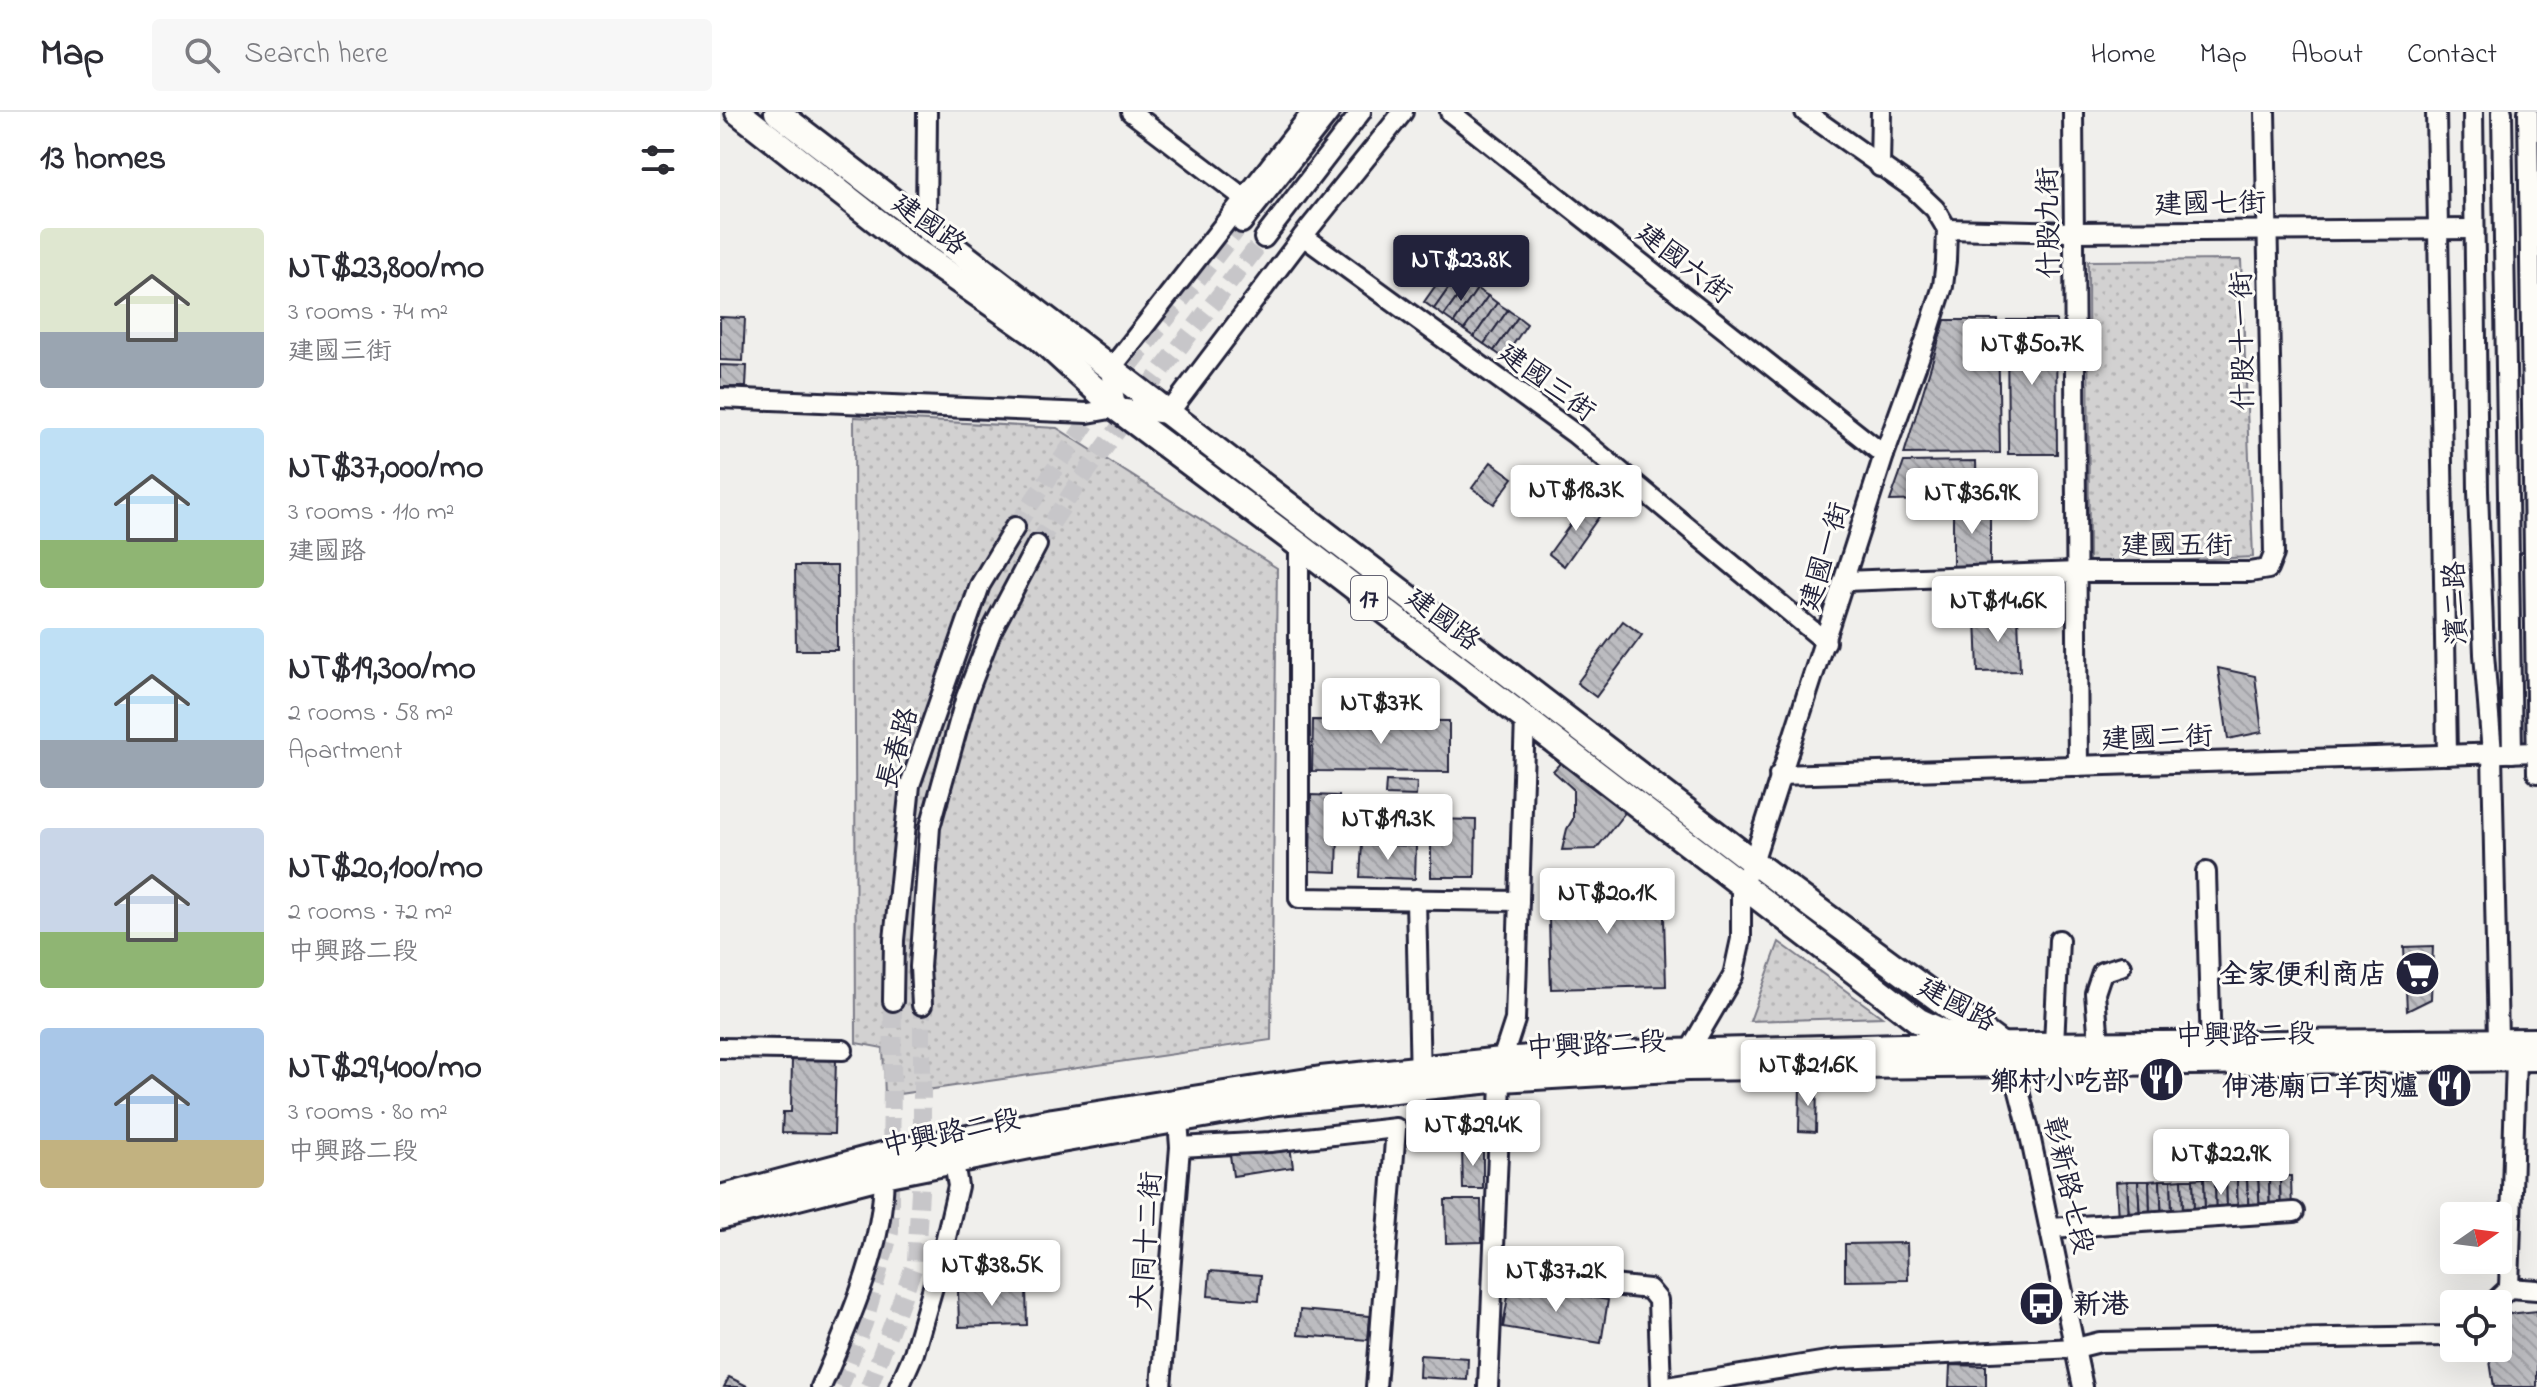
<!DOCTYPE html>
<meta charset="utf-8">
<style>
:root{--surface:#fff;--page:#f7f7f7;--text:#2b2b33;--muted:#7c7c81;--line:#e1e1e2;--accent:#22223b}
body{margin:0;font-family:"Indie Flower","LXGW WenKai TC",sans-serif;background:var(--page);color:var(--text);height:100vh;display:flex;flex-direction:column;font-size:30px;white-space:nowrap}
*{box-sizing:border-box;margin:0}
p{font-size:26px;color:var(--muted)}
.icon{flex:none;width:44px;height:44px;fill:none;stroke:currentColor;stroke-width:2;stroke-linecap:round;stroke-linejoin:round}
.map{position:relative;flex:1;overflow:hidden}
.drawer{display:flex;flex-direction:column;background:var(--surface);width:720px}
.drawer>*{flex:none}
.needle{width:52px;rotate:76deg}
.fabs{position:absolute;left:1720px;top:1090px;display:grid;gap:16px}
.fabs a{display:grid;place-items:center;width:72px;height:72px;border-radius:8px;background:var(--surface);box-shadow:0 8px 32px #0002;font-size:40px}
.price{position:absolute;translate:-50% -68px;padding:0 18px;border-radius:8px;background:#fff;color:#222;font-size:26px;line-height:52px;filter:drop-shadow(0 2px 4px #0008)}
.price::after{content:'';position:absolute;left:50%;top:48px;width:24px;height:18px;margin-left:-12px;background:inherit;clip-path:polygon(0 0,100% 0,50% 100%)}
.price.active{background:var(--accent);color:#fff}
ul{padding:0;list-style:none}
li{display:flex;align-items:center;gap:24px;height:200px;padding:0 40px}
li span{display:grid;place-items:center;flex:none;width:224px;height:160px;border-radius:8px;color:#555}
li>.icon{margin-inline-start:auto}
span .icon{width:96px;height:96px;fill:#fffc;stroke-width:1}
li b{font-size:34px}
h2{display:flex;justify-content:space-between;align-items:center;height:96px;padding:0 40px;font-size:34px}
header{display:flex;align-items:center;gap:48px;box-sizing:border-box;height:112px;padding:0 40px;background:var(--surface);border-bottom:2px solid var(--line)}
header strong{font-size:38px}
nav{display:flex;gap:44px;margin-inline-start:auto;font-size:28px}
.search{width:560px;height:72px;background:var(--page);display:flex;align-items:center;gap:20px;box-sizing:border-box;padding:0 28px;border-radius:8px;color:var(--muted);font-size:30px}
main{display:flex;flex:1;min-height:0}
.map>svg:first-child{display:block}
</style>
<header>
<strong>Map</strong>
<div class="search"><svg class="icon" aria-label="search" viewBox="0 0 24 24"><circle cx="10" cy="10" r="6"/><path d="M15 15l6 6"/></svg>Search here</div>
<nav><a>Home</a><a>Map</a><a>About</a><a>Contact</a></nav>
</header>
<main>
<section class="drawer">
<h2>13 homes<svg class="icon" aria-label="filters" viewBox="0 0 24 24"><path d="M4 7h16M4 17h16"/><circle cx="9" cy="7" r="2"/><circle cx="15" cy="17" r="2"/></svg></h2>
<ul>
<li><span style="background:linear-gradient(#dfe7d0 65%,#9aa5b1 0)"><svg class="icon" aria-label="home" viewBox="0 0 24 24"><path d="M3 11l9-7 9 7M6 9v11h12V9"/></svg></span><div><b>NT$23,800/mo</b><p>3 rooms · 74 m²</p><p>建國三街</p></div></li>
<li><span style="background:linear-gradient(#bfe0f5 70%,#8fb573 0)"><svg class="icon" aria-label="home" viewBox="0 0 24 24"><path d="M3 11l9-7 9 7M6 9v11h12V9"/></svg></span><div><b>NT$37,000/mo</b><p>3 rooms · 110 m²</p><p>建國路</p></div></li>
<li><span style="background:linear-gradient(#bfe0f5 70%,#9aa5b1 0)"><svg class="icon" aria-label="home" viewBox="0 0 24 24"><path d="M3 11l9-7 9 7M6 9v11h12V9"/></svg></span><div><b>NT$19,300/mo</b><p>2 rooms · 58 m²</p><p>Apartment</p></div></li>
<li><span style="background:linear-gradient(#c9d6e8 65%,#8fb573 0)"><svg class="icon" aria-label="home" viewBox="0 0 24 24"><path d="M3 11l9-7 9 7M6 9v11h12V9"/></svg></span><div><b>NT$20,100/mo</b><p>2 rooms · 72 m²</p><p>中興路二段</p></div></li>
<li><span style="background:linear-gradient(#a9c7e8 70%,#c2b280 0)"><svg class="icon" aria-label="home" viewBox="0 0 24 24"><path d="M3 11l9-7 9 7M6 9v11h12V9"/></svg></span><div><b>NT$29,400/mo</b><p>3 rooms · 80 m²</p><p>中興路二段</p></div></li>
</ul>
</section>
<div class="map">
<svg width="1817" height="1275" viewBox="0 0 1817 1275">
<defs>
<pattern id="park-dots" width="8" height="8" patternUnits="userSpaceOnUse" patternTransform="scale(2)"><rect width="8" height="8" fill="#d2d1d1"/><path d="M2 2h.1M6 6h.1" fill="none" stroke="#b4b3b4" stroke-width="1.8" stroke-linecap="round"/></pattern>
<pattern id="building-back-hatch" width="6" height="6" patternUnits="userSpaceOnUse" patternTransform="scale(2)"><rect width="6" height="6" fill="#bcbcc0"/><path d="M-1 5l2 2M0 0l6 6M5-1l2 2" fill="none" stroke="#a1a1a6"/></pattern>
</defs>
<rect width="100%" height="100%" fill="#f0efec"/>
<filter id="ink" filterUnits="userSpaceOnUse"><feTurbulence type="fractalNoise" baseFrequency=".0125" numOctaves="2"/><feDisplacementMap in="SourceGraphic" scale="16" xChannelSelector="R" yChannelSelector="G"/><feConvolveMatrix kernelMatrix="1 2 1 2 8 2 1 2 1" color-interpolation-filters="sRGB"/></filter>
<g filter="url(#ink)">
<!-- park -->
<g fill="url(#park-dots)" stroke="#7a7a86" stroke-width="2">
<path d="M1521,148L1533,445L1369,453L1368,149Z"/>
<path d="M134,305L337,316L557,456L551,928L165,984L163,936L136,931Z"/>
<path d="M1059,830L1162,905L1030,909Z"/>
</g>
<!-- building -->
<g fill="url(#building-back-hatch)" stroke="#22223b" stroke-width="2">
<path d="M728,156L738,163L714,197L704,190Z"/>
<path d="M738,163L748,170L724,204L714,197Z"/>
<path d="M748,170L757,177L734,211L724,204Z"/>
<path d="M757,177L768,184L744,218L734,211Z"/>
<path d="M768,184L777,191L754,225L744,218Z"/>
<path d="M777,191L788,198L764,232L754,225Z"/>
<path d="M788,198L798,205L774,239L764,232Z"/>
<path d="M0,205L25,206L23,249L0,248Z"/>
<path d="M798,205L807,212L784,246L774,239Z"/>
<path d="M1225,208H1278L1280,341L1184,342Z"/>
<path d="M1287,208H1336L1337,342H1288Z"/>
<path d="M0,253L27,254L26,275H0Z"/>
<path d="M1256,349L1257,387L1170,389L1184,350Z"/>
<path d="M771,350L793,366L774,392L752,376Z"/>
<path d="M868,388L883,399L844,454L829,442Z"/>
<rect x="1233" y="388" width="37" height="71"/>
<path d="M75,454H117V538H76Z"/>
<path d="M1298,504L1300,559L1258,560L1256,505Z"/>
<path d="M903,509L922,523L876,585L857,571Z"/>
<path d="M1498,556L1535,564L1542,620L1508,627Z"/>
<path d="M593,608L729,609V660L592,659Z"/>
<path d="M842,649L907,698L876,737L842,738L847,717L853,707V677L833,659Z"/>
<path d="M666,669L697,670L696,684L665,683Z"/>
<path d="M591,683L619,684L617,760L590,759Z"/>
<path d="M711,707L756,708L755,765H711Z"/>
<path d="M642,732L696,734L695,767L640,765Z"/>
<path d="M943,770L946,874L831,877L828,773Z"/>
<path d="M1713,834L1711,887L1687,899L1684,835Z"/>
<path d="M72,946L116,947L114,1022L62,1021L63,1000H71Z"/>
<path d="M1080,972L1097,973L1096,1020L1079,1019Z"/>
<path d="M570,1034L573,1055L513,1064L510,1043Z"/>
<path d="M742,1036H763V1077H743Z"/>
<path d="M1549,1064L1550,1103H1540L1538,1065Z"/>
<path d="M1549,1064H1560L1561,1103H1550Z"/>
<path d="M1560,1064H1571L1572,1102L1561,1103Z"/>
<path d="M1517,1065L1518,1104H1507L1506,1066Z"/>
<path d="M1517,1065H1527L1529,1104H1518Z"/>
<path d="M1527,1065H1538L1540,1103L1529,1104Z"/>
<path d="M1484,1066H1495L1496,1105H1485Z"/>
<path d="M1484,1066L1485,1105H1474L1473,1067Z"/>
<path d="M1495,1066H1506L1507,1104L1496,1105Z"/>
<path d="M1462,1067H1473L1474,1105L1463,1106Z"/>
<path d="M1462,1067L1463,1106H1452L1451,1068Z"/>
<path d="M1440,1068L1442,1107H1430L1429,1069Z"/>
<path d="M1440,1068H1451L1452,1106L1442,1107Z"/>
<path d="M1407,1069H1418L1420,1107L1409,1108Z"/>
<path d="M1407,1069L1409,1108H1398L1396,1070Z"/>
<path d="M1418,1069H1429L1430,1107H1420Z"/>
<path d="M725,1088H761L762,1130L726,1131Z"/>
<path d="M1187,1131L1188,1168L1125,1169V1132Z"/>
<path d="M490,1159L541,1163L539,1188L488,1184Z"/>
<path d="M790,1172L888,1188L881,1231L783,1215Z"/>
<path d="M306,1177L307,1213L239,1215L238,1179Z"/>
<path d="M580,1198L650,1204L648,1228L578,1223Z"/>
<path d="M1817,1199V1275H1774L1768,1236H1778V1203Z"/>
<path d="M700,1243L748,1246L747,1268L699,1265Z"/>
<path d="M1230,1253L1266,1254V1275H1229Z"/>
<path d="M9,1265L29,1275H4Z"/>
</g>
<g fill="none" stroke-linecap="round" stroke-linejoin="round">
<!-- minor-tunnel -->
<g stroke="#c7c6c9" stroke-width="18" stroke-dasharray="18 9" stroke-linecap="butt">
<path d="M394,273L522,111"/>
<path d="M295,415L379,293"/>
<path d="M317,433L357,373L444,255L544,126"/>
<path d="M171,1051L173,889"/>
<path d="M120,1275L144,1211L170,1120V1076"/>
<path d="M149,1275L196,1149L202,1044V893"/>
</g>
<defs>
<g id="minor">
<path d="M411,0L524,86"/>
<path d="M730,0L1164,343"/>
<path d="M1353,0L1358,654"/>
<path d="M1716,0L1727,643"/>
<path d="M1753,0L1758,379L1764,542L1772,641L1778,929L1786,937"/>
<path d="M1782,0L1792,641"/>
<path d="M1808,0L1817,661"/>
<path d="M1160,55L1161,0"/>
<path d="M522,111L610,0"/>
<path d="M206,114L207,0"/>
<path d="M1227,117L1354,120L1754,117"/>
<path d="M583,124L855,322L1106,530"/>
<path d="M544,126L641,0"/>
<path d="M0,286L368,301L396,296L390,258L592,0"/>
<path d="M396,296L448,302L583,124L683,0"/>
<path d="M579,433V786L799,789"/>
<path d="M1125,469L1358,460H1530L1548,457L1554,442L1545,0"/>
<path d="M1059,663L1817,640"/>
<path d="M1486,760L1491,941"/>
<path d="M696,787L700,969"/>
<path d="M173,889L174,828L190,673L260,473L295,415"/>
<path d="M202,893L200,855L210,715L246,585L271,520L317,433"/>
<path d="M1334,932L1339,828"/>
<path d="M1379,932L1375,881L1382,860L1401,854"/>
<path d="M0,936L123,938"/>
<path d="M1286,942L1292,952L1308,1014L1363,1275"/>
<path d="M1796,947L1789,1176L1817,1178"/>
<path d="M967,949L968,941L1013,864L1021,827V774L1033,750L1164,343L1207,224L1223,174L1226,149L1227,117L1215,97L1194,77L1085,0"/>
<path d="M460,1035L550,1030L676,1016L656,1275"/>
<path d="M1331,1116L1574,1100"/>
<path d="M773,1160L929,1177L938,1188L941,1275"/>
<path d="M1772,1192L1789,1176"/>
<path d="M101,1275C128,1213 169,1123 163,1054"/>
<path d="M179,1275L194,1241L221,1147L238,1074L232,1039"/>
<path d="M441,1275L460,1035L457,995"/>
<path d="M768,1275L782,948L795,908L805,606"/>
<path d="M947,1275L1120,1247L1356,1236L1380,1230L1725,1224L1734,1218"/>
</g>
<g id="major">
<path d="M18,0L190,135L315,222L396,296L579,433L1199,909L1245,930"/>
<path d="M57,0L1033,750L1281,933"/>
<path d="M0,1086L162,1043L333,1009L601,967L782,948L869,942L1182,934L1817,929"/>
<path d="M0,1105L164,1063L335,1029L558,990L782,967L967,956L1817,946"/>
</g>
</defs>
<!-- minor casing -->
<use href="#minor" stroke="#22223b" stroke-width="24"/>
<!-- major casing -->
<use href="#major" stroke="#22223b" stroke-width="30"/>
<!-- minor -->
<use href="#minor" stroke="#fdfcf7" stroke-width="18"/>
<!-- major -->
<use href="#major" stroke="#fdfcf7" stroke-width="24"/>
</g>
</g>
<!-- icons -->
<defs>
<symbol id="supermarket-disc" viewBox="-11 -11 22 22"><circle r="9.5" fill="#22223b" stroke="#fdfcf7"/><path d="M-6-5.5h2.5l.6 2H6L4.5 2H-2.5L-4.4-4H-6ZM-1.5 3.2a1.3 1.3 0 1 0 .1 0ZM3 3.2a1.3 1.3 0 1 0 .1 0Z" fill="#fff"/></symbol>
<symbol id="restaurant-disc" viewBox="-11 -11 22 22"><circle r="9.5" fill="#22223b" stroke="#fdfcf7"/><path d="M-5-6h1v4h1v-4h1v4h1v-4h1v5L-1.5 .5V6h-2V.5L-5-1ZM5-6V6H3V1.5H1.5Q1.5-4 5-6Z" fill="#fff"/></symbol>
<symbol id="bus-disc" viewBox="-11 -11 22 22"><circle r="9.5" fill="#22223b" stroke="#fdfcf7"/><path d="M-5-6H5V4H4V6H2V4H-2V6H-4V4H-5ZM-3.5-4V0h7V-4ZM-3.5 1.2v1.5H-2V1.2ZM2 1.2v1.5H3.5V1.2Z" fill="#fff"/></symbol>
</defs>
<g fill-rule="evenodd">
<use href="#supermarket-disc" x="1672" y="836" width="51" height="51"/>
<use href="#restaurant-disc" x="1416" y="942" width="51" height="51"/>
<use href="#restaurant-disc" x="1704" y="948" width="51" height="51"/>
<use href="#bus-disc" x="1296" y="1166" width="51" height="51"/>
</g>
<g text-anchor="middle" stroke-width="6" stroke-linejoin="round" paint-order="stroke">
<!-- shield labels -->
<rect fill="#fdfcf7" stroke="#646373" stroke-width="2" x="631" y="464" width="36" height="44" rx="6"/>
<g font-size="26" font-weight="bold" fill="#22223b">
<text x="649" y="495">17</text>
</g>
<!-- street labels -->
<g font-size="28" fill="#22223b" stroke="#fdfcf7">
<text transform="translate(1490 90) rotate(-1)" y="10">建國七街</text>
<text transform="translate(210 111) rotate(36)" y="10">建國路</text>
<text transform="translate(1327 111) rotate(-91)" y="10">什股九街</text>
<text transform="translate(965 150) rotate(38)" y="10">建國六街</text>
<text transform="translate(1521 229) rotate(-91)" y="10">什股十一街</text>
<text transform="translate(828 269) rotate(36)" y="10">建國三街</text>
<text x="1457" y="442">建國五街</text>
<text transform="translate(1103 444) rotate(-73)" y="10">建國一街</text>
<text transform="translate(1734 491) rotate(-92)" y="10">濱二路</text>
<text transform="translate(724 506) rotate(37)" y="10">建國路</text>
<text transform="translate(1437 624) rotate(-2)" y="10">建國二街</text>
<text transform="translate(176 636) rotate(-74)" y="10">長春路</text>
<text transform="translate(1238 891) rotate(28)" y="10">建國路</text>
<text transform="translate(1525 921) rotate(-1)" y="10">中興路二段</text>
<text transform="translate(876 931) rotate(-3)" y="10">中興路二段</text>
<text transform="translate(231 1019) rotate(-12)" y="10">中興路二段</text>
<text transform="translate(1350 1073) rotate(77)" y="10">彰新路七段</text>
<text transform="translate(425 1129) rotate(-86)" y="10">大同十二街</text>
</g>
<!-- poi labels -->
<g font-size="28" font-weight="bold" fill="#22223b" stroke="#fdfcf7" text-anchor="end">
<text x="1667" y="871">全家便利商店</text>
<text x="1410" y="978">鄉村小吃部</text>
<text x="1698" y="983">伸港廟口羊肉爐</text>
<text x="1353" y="1201" text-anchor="start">新港</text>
</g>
</g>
</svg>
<div class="fabs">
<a><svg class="needle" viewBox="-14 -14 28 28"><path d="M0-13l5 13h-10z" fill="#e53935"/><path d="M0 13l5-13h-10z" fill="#7c7c81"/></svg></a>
<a><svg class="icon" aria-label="locate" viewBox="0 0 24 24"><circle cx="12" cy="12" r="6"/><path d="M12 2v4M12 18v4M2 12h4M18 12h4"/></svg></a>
</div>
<b class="price active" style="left:741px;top:191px">NT$23.8K</b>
<b class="price" style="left:1312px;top:275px">NT$50.7K</b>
<b class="price" style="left:856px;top:421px">NT$18.3K</b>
<b class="price" style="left:1252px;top:424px">NT$36.9K</b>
<b class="price" style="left:1278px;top:532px">NT$14.6K</b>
<b class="price" style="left:661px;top:634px">NT$37K</b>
<b class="price" style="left:668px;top:750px">NT$19.3K</b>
<b class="price" style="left:887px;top:824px">NT$20.1K</b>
<b class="price" style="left:1088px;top:996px">NT$21.6K</b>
<b class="price" style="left:753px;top:1056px">NT$29.4K</b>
<b class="price" style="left:1501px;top:1085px">NT$22.9K</b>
<b class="price" style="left:272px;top:1196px">NT$38.5K</b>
<b class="price" style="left:836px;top:1202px">NT$37.2K</b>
</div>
</main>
